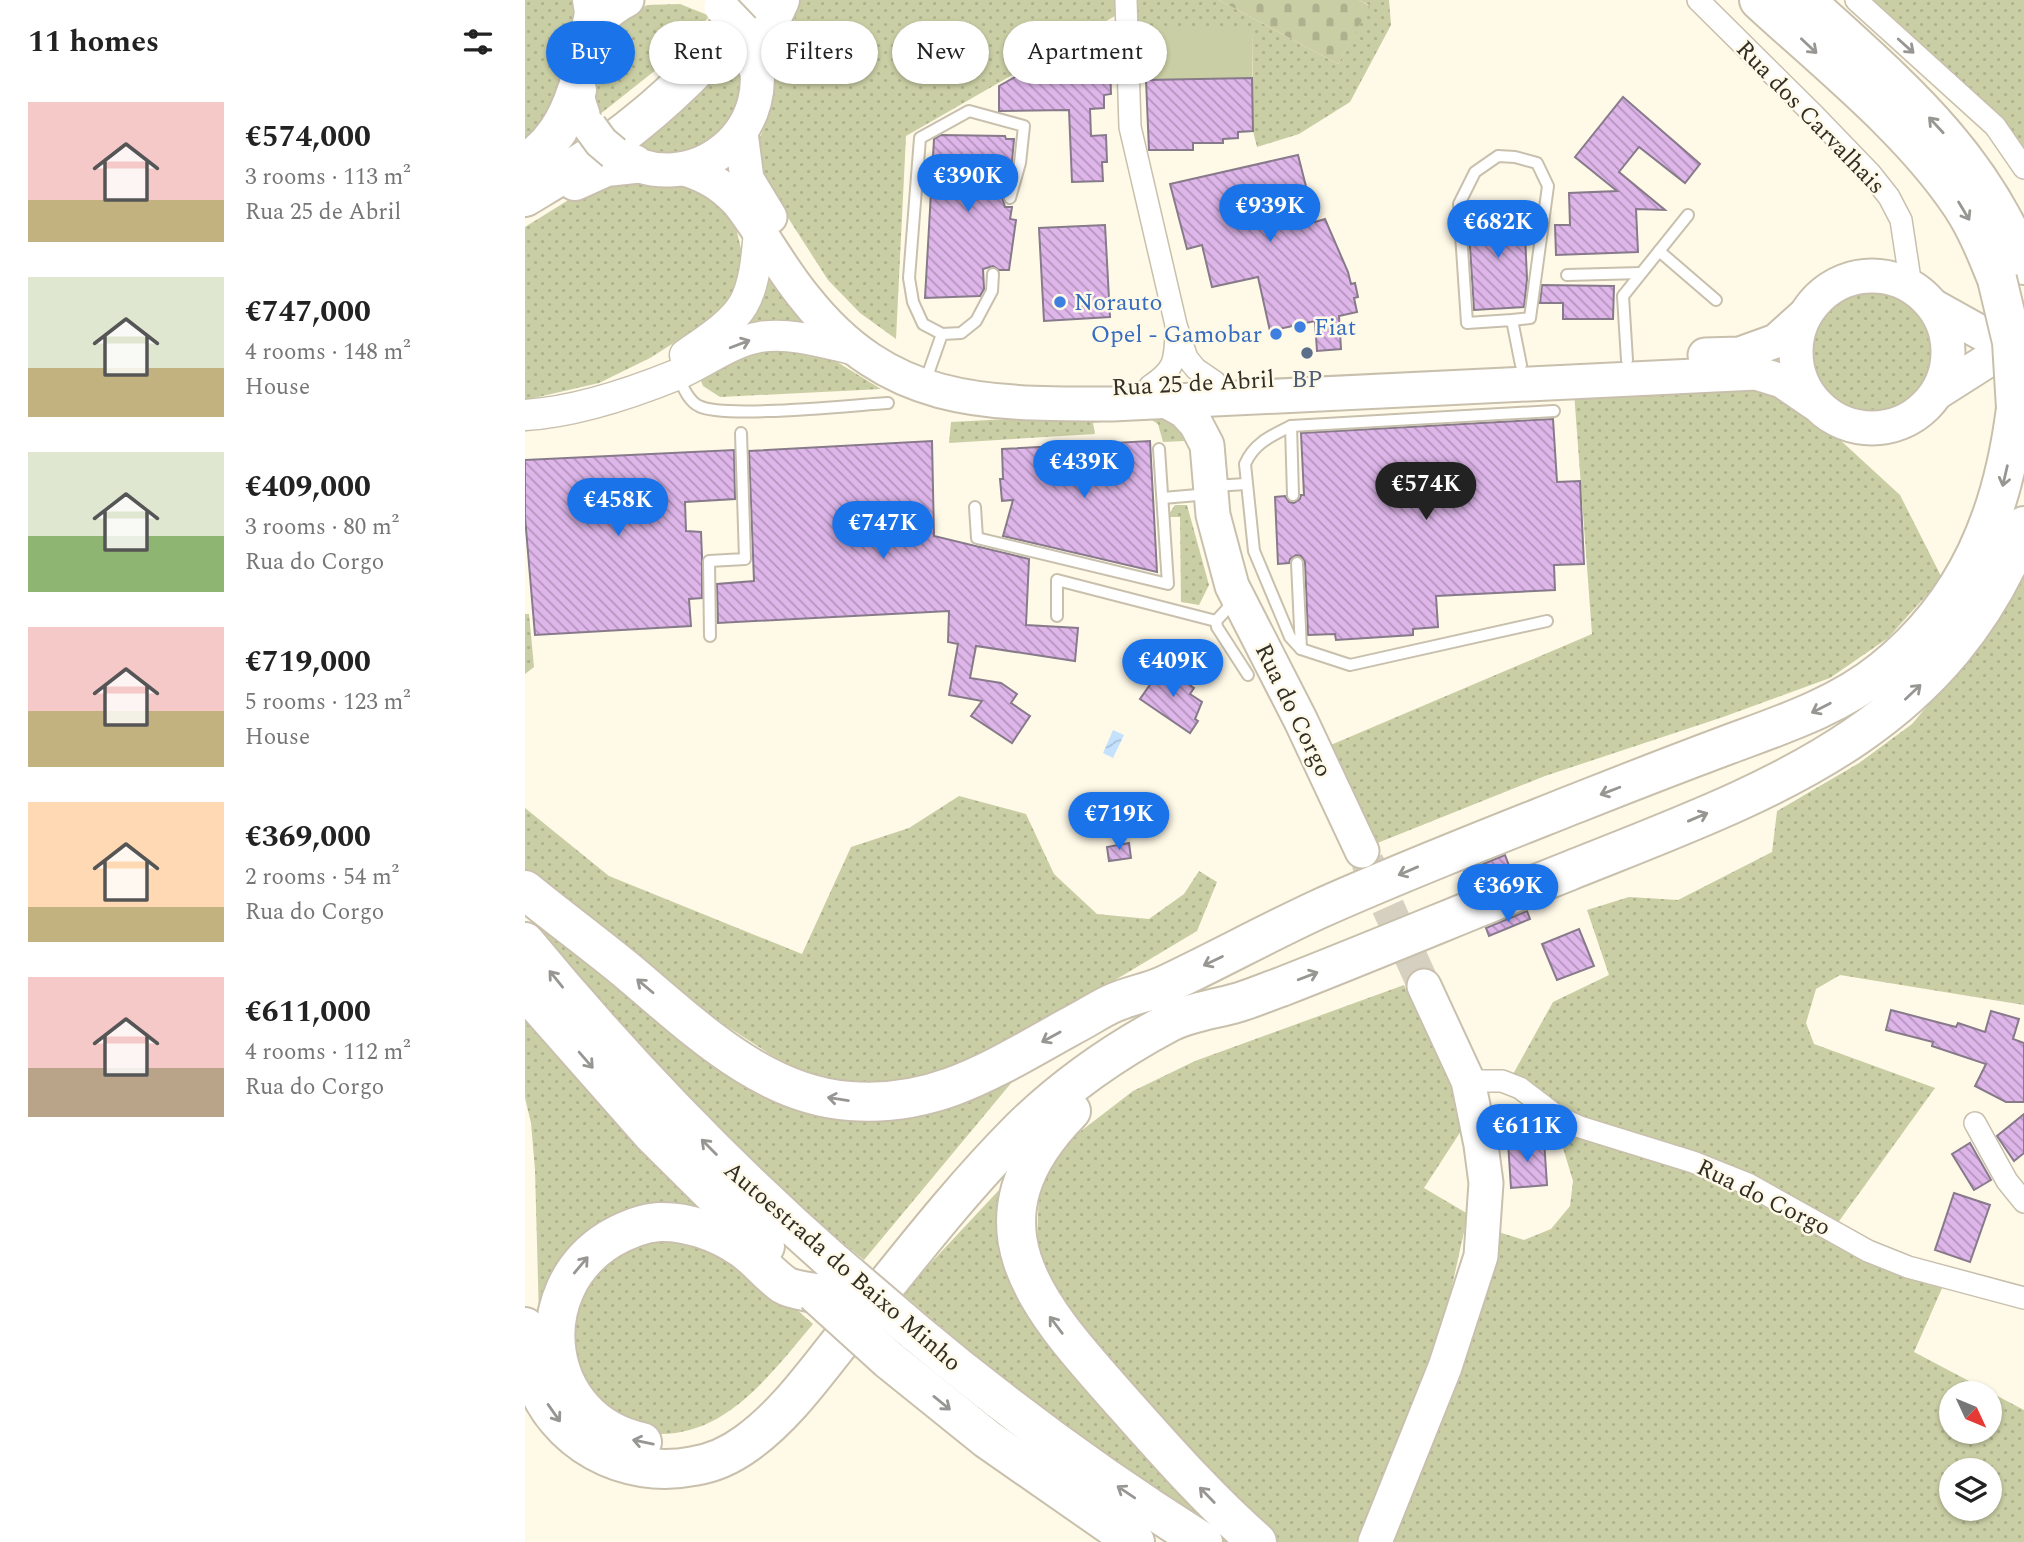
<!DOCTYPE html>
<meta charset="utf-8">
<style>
:root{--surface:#fff;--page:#f2f2f2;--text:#222;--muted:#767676;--accent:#1a73e8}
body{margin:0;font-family:Spectral,serif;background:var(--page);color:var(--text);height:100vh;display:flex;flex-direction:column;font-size:26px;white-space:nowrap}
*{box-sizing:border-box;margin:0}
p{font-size:23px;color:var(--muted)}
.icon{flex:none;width:38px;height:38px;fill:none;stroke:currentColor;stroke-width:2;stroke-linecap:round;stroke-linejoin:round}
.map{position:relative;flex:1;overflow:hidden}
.sheet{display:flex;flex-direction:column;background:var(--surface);width:525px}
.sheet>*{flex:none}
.guide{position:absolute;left:21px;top:21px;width:665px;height:63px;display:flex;gap:14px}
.needle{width:46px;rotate:134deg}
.tools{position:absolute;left:1414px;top:1381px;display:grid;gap:14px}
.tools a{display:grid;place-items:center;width:63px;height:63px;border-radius:50%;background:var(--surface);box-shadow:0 2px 5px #0004;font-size:35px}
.price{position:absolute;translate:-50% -60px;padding:0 16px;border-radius:24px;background:var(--accent);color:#fff;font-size:23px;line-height:46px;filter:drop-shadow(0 2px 4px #0008)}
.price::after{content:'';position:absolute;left:50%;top:42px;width:21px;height:16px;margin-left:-10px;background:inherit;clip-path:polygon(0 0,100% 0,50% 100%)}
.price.on{background:#222;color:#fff}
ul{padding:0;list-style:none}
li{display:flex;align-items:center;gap:21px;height:175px;padding:0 28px}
li span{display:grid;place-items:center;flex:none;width:196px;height:140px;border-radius:0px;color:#555}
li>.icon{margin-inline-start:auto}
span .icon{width:84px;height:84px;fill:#fffc;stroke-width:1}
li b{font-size:30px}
h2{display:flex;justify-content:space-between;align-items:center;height:84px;padding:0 28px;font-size:30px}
.pill{padding:0 24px;border-radius:32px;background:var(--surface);box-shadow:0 2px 5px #0004;font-size:24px;line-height:63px}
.pill.on{background:var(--accent);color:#fff}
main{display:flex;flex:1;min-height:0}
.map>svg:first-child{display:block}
</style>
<main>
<section class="sheet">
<h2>11 homes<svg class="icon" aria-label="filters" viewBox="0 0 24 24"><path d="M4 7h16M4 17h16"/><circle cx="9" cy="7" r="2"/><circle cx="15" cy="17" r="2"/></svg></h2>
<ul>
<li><span style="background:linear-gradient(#f6c9c9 70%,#c2b280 0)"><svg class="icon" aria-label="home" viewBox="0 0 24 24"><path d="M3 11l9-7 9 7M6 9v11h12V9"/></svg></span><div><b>€574,000</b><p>3 rooms · 113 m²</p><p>Rua 25 de Abril</p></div></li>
<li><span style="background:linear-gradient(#dfe7d0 65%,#c2b280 0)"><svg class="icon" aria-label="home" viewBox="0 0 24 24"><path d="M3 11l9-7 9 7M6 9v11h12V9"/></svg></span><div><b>€747,000</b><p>4 rooms · 148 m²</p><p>House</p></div></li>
<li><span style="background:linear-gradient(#dfe7d0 60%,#8fb573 0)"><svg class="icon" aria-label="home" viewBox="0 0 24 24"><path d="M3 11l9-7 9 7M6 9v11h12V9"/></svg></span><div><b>€409,000</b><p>3 rooms · 80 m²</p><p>Rua do Corgo</p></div></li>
<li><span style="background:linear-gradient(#f6c9c9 60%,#c2b280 0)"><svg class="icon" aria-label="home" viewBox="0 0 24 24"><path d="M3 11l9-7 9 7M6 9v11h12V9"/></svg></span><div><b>€719,000</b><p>5 rooms · 123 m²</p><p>House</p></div></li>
<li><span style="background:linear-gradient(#ffd9b3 75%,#c2b280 0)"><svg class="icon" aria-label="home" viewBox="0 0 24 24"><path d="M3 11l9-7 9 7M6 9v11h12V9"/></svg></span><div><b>€369,000</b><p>2 rooms · 54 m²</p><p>Rua do Corgo</p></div></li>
<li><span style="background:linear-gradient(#f6c9c9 65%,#b9a48a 0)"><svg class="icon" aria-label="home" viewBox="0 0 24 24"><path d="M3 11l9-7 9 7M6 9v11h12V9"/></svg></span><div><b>€611,000</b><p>4 rooms · 112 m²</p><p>Rua do Corgo</p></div></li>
</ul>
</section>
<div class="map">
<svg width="1499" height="1542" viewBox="0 0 1499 1542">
<defs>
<pattern id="green-dots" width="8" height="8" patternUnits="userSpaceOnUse" patternTransform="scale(1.75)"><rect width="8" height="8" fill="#cacea4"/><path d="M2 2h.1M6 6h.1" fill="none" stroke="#aeb18d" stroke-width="1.8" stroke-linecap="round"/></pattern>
<pattern id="cemetery-stones" width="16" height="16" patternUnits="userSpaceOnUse" patternTransform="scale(1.75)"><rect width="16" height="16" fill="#cacea4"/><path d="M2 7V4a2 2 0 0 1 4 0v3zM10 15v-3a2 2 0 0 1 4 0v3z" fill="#aeb18d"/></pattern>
<pattern id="water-waves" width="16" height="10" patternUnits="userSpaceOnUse" patternTransform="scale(1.75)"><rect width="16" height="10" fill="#c4e2fd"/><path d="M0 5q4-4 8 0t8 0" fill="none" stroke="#a9c2d9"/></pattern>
<pattern id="building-back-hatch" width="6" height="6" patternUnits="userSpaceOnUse" patternTransform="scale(1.75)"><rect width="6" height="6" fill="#deb6ea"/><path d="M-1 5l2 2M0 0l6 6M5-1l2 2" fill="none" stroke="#b594bd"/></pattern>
</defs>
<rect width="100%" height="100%" fill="#fff9e8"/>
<!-- green -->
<g fill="url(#green-dots)" fill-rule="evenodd">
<path d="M0,0H53L49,23L37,57L28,112L0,147Z"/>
<path d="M266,0H595L597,12L381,136L371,339L335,313L303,280L242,185L232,162V145L244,115L250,89L249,44Z"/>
<path d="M610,0H694L813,64L844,5L834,0H864L866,25L825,102L774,134L732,147L728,131L727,28L609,29Z"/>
<path d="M1345,0H1499V152Z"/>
<path d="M155,4L185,16L137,65L74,115L65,82L72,49L92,21L122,5Z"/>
<path d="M209,43L217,76L211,109L191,136L161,152L127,154L100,140Z"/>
<path d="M88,178L120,184L174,188L200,208L211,228L219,261L211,292L185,320L125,358L74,383L0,400V227L74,181Z"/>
<path d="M241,270L280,327L207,333Z"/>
<circle cx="1346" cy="353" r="64"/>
<path d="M259,348L304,357L356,389L195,397L178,386L174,376L217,356Z"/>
<path d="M1229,387L1255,396L1275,414L1313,438L1375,495L1417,578L1363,638L1305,678L1198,717L1020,776L845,846L801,747L1067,634L1049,392Z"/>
<path d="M599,413C622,414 654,412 659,441L638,442L633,424L622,417L568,423L570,434L424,443L426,422Z"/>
<path d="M650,505H662L684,585L674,605L656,602L655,517H642Z"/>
<path d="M1499,568V1005L1315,975L1291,989L1281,1023L1289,1044L1410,1088L1312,1224L1038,1113L987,1076L1028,1002L1084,975L1062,910L1104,897L1153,900L1247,852L1252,811L1334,763L1387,724L1456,642Z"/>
<path d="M0,614H4L9,667L0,674Z"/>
<path d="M434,796L501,814L529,874L572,914L624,919L659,894L674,871L692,882L672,931L550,1004L417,1074L360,1089L277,1075L200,1025L48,910L0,871V808L84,876L277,954L326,847L384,828Z"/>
<path d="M0,911L261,1103L483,1079L487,1082L339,1260C212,1158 103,1037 0,911Z"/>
<path d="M879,985L927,1089L936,1131L899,1188L943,1214L917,1331L833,1542H752L736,1529L540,1313L512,1244L514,1189L539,1144L608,1091L670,1061Z"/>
<path d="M0,1020L104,1137L181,1214L154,1209L14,1317L10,1170L6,1123L0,1098Z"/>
<path d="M1031,1125L1180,1174L1418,1286L1389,1352L1499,1410V1542H865L967,1230L999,1240L1026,1229L1045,1206L1048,1181ZM1426,1393H1465V1432H1426ZM1426,1470H1465V1508H1426Z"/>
<path d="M489,1174L480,1218L710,1542H698L583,1462L496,1394L379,1295L402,1267Z"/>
<path d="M172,1238L245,1286L288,1324C247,1372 203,1436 132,1434C121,1434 105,1430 97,1423C78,1408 62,1386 45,1369L43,1304L101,1241Z"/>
</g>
<!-- cemetery -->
<path fill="url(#cemetery-stones)" d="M694,0H834L845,6L813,64Z"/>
<!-- pitch -->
<path fill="#cacea4" d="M619,28H727V78L621,80Z"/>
<!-- water -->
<g fill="url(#water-waves)">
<path d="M588,30L591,61L578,62L576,39H572L571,31Z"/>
<path d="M588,730L599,735L588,758L578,753Z"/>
</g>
<!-- building -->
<g fill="url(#building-back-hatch)" stroke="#877a8a" stroke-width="2">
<path d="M576,44L577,67L585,66L586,94L579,95V108L565,109L566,136L581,135L582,162H577L578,181L547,182L544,110L474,111V86L524,58L559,56L558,45Z"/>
<path d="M727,78L728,131L713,132V138L698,139V143H668V150H624L621,80Z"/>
<path d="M1098,97L1175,164L1160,183L1114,147L1094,172L1140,210L1111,209L1113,252L1031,255L1030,225H1045L1044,193L1092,191L1050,157Z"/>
<path d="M416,135L480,136L481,139H489L487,161L482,178L480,179L477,197L480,207H487L485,219L491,220L484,270H474L468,266L458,269L459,289L455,296L400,298L409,139Z"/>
<path d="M773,155L790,222L800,219L823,272L826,284L830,283L833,297L829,298L832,312L814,316L816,349L792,351L790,321L745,331L733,277L687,287L677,245L662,249L645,184Z"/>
<path d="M999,212L1002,279L999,307L949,310L943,215Z"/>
<path d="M580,225L585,317L519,321L514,228Z"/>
<path d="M1017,285L1089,286L1088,319H1038V303H1015Z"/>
<path d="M1028,419L1032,482L1055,481L1059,564L1029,565L1030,590L911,596L913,627L888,629V635L811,640L810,634L783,635L780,562L776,556L771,555L765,559L764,563L753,564L750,497L760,496L764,502L769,503L775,499L776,495H779L776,433Z"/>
<path d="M407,441L409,536L504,559L501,625L553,628L550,661L451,646L445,678L476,683L492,694L486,703L505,716L487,743L446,716L457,701L424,695L433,644L423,642L424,611L193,623L192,584L229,581L224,451Z"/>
<path d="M625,441L632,572L478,536L488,500L477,501L475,479H478L477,449Z"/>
<path d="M209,450L210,499L160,502L161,531L176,532L177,557V598L164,599L166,626L10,635L0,517V460Z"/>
<path d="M638,666L669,688L665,694L677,702L670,719L673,721L665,733L615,699Z"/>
<path d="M604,843L606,858L584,861L582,847Z"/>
<path d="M980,855L986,871L945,887L939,872Z"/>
<path d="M1002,911L1005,919L964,936L961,928Z"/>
<path d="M1054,929L1069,966L1032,980L1017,944Z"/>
<path d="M1366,1010L1431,1027L1433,1023L1460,1032L1466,1011L1494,1019L1488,1039L1499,1043V1102H1481L1450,1086L1461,1064L1407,1046L1408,1042L1361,1030Z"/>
<path d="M1499,1114V1153L1489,1161L1472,1136Z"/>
<path d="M1019,1140L1022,1185L986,1188L983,1142Z"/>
<path d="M1445,1143L1466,1180L1449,1190L1427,1154Z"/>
<path d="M1429,1193L1465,1205L1445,1262L1410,1250Z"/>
</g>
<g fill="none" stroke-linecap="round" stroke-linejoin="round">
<!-- primary-tunnel -->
<path stroke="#d6d0c1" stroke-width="33" stroke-dasharray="33 17" stroke-linecap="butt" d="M842,861L899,986"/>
<defs>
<g id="lane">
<path d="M1134,251L1191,300"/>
<path d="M1042,275L1116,273"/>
<path d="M987,320L1005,318L1023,186L1012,163L990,157L973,156L950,172L934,204L942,323L987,320L996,365"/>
<path d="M417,334L398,324L388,302L384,278L395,138L444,111L499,126L495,163L485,198"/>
<path d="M1102,360L1098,296L1163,215"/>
<path d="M404,371L417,334L436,333L451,321L467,291L468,274"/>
<path d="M152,375C158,386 163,401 174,406C198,419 328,405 363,403"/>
<path d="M766,426L768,495"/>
<path d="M688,486L721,484"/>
<path d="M638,498L684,494"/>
<path d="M450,507L452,538L643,584L634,449"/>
<path d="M772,563L776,649"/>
<path d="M707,599L702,609L691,621L692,627L723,675"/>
<path d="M532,616V580L691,621"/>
<path d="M1022,621L825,665L776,649L765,637L729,551L720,464C729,443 746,436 766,426L1029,411"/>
<path d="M185,636L184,561L220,559L216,433"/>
</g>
<g id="street">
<path d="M601,0L605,127L651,325L662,358L671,369L690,382"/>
<path d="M1173,0L1288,114L1345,173L1364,197L1376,220L1386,286"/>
<path d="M1331,0L1470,126L1499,168"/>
<path d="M625,386C649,370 650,362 651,334"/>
<path d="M943,1081H977L995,1088L1033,1117L1055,1127L1168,1162L1223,1184L1343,1251L1383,1267L1499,1298"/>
<path d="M1450,1123L1482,1181L1499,1202"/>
</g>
<g id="secondary">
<path d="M58,47L65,13L63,0"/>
<path d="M160,355C178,342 206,325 218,305C230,285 232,254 234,231"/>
<path d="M0,415C50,412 104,394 151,375C178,364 205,342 235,337C266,332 300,343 331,350"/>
</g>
<g id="primary">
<path d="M58,114C40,71 62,20 102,0"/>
<path d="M216,133L222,179L245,217"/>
<path d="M89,153C167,206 261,126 224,41"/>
<path d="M160,169C182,176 197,185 213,202C237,232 255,268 280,298C365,406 460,404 587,404L1231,373L1257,381L1289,403"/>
<circle cx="1347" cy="352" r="76"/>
<path d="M1408,306L1469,340L1499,338"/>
<path d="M1180,355L1215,354L1251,341L1281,314"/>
<path d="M1413,392L1468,357L1499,355"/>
<path d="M641,401L659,411L671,424L682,445L688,515L707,586L776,721L837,851"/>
<path d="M850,1542L920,1367L956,1256L961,1183L956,1145L943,1081L899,986"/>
</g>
<g id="highway">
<path d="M1234,0C1302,63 1386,129 1437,206C1452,229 1462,254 1472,279"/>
<path d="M1280,0C1369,82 1453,149 1499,265"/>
<path d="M232,66L242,28L255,0"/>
<path d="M0,163C28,145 42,120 52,90"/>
<path d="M50,181L81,167L109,164"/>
<path d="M0,197C38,174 78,151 113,122C158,86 197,43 236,0"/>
<path d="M0,890C33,917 67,942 100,969C166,1024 236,1095 325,1101C413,1108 473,1066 546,1026C560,1019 573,1010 586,1004C603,996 622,993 638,986C691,961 742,933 794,909C881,870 969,836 1057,801C1105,782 1154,763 1202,745C1256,725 1312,707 1358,670C1443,602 1478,513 1491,408"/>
<path d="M0,942C94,1056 195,1162 306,1260"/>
<path d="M0,990L127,1134L240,1246"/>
<path d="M546,1111C433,1226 516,1310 600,1405C642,1452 684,1500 732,1542"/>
<path d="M0,1327C2,1343 3,1359 8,1375C30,1443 100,1480 169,1466C188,1463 207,1454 222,1443C261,1415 290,1373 320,1336C377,1266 432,1193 496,1129C539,1087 592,1050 645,1022C665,1012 690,1009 711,1003C726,999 741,992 756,987C853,949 948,909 1044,871C1235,794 1419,735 1499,526"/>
<path d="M389,1331C481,1408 577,1479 678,1542"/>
<path d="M364,1360L462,1439L610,1542"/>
<path d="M117,1442C17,1421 0,1291 85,1239C99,1231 118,1223 134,1222C162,1221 192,1232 215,1247C231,1257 243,1274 259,1285C267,1290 280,1291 290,1293"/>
</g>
</defs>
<!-- lane casing -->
<use href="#lane" stroke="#c8c0ad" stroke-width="14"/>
<!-- street casing -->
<use href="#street" stroke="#c8c0ad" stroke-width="24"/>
<!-- secondary casing -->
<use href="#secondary" stroke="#c8c0ad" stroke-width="33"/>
<!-- primary casing -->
<use href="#primary" stroke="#c8c0ad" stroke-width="37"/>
<!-- highway casing -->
<use href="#highway" stroke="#c8c0ad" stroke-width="42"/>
<!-- lane -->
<use href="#lane" stroke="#fff" stroke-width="10"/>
<!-- street -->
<use href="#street" stroke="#fff" stroke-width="21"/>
<!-- secondary -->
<use href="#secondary" stroke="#fff" stroke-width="30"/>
<!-- primary -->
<use href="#primary" stroke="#fff" stroke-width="33"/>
<!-- highway -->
<use href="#highway" stroke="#fff" stroke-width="38"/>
<defs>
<g id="primary-bridge">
<path d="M196,7L218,30"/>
<path d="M65,127L76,142L89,153"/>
</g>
<g id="highway-bridge">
<path d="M1472,279L1487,342L1491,408"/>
<path d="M306,1260L389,1331"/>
<path d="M290,1293L364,1360"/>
</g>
</defs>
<!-- primary-bridge casing -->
<use href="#primary-bridge" stroke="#c8c0ad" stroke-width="37" stroke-linecap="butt"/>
<!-- highway-bridge casing -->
<use href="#highway-bridge" stroke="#c8c0ad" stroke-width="42" stroke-linecap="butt"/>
<!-- primary-bridge -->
<use href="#primary-bridge" stroke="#fff" stroke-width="33"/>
<!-- highway-bridge -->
<use href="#highway-bridge" stroke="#fff" stroke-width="38"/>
</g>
<!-- one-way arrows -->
<defs><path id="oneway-shaft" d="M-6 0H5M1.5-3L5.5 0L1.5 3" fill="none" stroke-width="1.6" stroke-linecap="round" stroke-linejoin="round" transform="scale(1.75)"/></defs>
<g stroke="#989692">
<use href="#oneway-shaft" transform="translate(1284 46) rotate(43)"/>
<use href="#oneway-shaft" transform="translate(1381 46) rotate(42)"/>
<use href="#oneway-shaft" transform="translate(1411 125) rotate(-133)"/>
<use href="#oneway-shaft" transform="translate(1439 211) rotate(59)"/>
<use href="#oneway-shaft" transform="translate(215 344) rotate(-21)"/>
<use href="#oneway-shaft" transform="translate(1480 476) rotate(103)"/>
<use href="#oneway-shaft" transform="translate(1388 692) rotate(-43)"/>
<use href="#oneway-shaft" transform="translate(1296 708) rotate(153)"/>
<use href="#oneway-shaft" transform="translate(1085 791) rotate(159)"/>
<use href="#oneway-shaft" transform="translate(1173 817) rotate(-23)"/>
<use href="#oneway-shaft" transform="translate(883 871) rotate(157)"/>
<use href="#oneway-shaft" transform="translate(688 961) rotate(154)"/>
<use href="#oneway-shaft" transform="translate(783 976) rotate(-21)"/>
<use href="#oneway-shaft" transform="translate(31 979) rotate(-129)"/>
<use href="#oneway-shaft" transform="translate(120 986) rotate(-140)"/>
<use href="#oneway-shaft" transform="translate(526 1037) rotate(151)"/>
<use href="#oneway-shaft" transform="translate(61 1060) rotate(49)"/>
<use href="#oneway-shaft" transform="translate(313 1099) rotate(-171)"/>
<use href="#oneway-shaft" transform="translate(184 1147) rotate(-135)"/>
<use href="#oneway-shaft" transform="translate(56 1265) rotate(-50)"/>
<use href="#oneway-shaft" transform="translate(531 1325) rotate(-127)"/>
<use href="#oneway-shaft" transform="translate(417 1403) rotate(39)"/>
<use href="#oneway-shaft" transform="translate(29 1413) rotate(55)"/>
<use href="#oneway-shaft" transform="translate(118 1442) rotate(-168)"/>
<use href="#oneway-shaft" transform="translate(601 1492) rotate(-146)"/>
<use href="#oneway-shaft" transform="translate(682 1495) rotate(-134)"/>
</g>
<!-- markers -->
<g fill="#3f7fe0" stroke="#fff9e8" stroke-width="2.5">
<circle cx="535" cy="302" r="7"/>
<circle cx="775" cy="327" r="7"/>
<circle cx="751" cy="334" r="7"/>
</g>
<circle fill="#5c6f8a" stroke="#fff9e8" stroke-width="2.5" cx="782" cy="353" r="7"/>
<g text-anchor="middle" stroke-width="5" stroke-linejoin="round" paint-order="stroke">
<!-- street labels -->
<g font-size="24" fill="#312e26" stroke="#fff9e8">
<text transform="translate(1286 117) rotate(46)" y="8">Rua dos Carvalhais</text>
<text transform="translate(668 383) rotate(-3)" y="8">Rua 25 de Abril</text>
<text transform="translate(769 710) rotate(64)" y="8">Rua do Corgo</text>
<text transform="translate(1239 1197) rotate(26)" y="8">Rua do Corgo</text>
<text transform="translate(318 1266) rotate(41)" y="8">Autoestrada do Baixo Minho</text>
</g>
<!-- shop labels -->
<g font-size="24" fill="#366cbe" stroke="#fff9e8" text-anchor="start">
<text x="549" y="310">Norauto</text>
<text x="789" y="335">Fiat</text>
<text x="737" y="342" text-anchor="end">Opel - Gamobar</text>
</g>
<!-- service labels -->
<g font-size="24" fill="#4e5e75" stroke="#fff9e8">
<text x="782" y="387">BP</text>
</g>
</g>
</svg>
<div class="tools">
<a><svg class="needle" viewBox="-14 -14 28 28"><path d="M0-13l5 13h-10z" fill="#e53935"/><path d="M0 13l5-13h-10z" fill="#767676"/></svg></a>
<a><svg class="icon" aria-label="layers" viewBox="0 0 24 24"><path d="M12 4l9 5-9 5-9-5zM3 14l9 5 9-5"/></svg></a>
</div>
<b class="price" style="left:443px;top:214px">€390K</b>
<b class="price" style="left:745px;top:244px">€939K</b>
<b class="price" style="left:973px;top:260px">€682K</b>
<b class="price" style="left:559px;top:500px">€439K</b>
<b class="price on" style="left:901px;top:522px">€574K</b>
<b class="price" style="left:93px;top:538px">€458K</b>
<b class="price" style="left:358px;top:561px">€747K</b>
<b class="price" style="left:648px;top:699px">€409K</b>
<b class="price" style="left:594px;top:852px">€719K</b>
<b class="price" style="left:983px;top:924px">€369K</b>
<b class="price" style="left:1002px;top:1164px">€611K</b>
<div class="guide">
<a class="pill on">Buy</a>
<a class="pill">Rent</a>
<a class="pill">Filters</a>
<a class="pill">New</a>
<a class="pill">Apartment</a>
</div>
</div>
</main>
